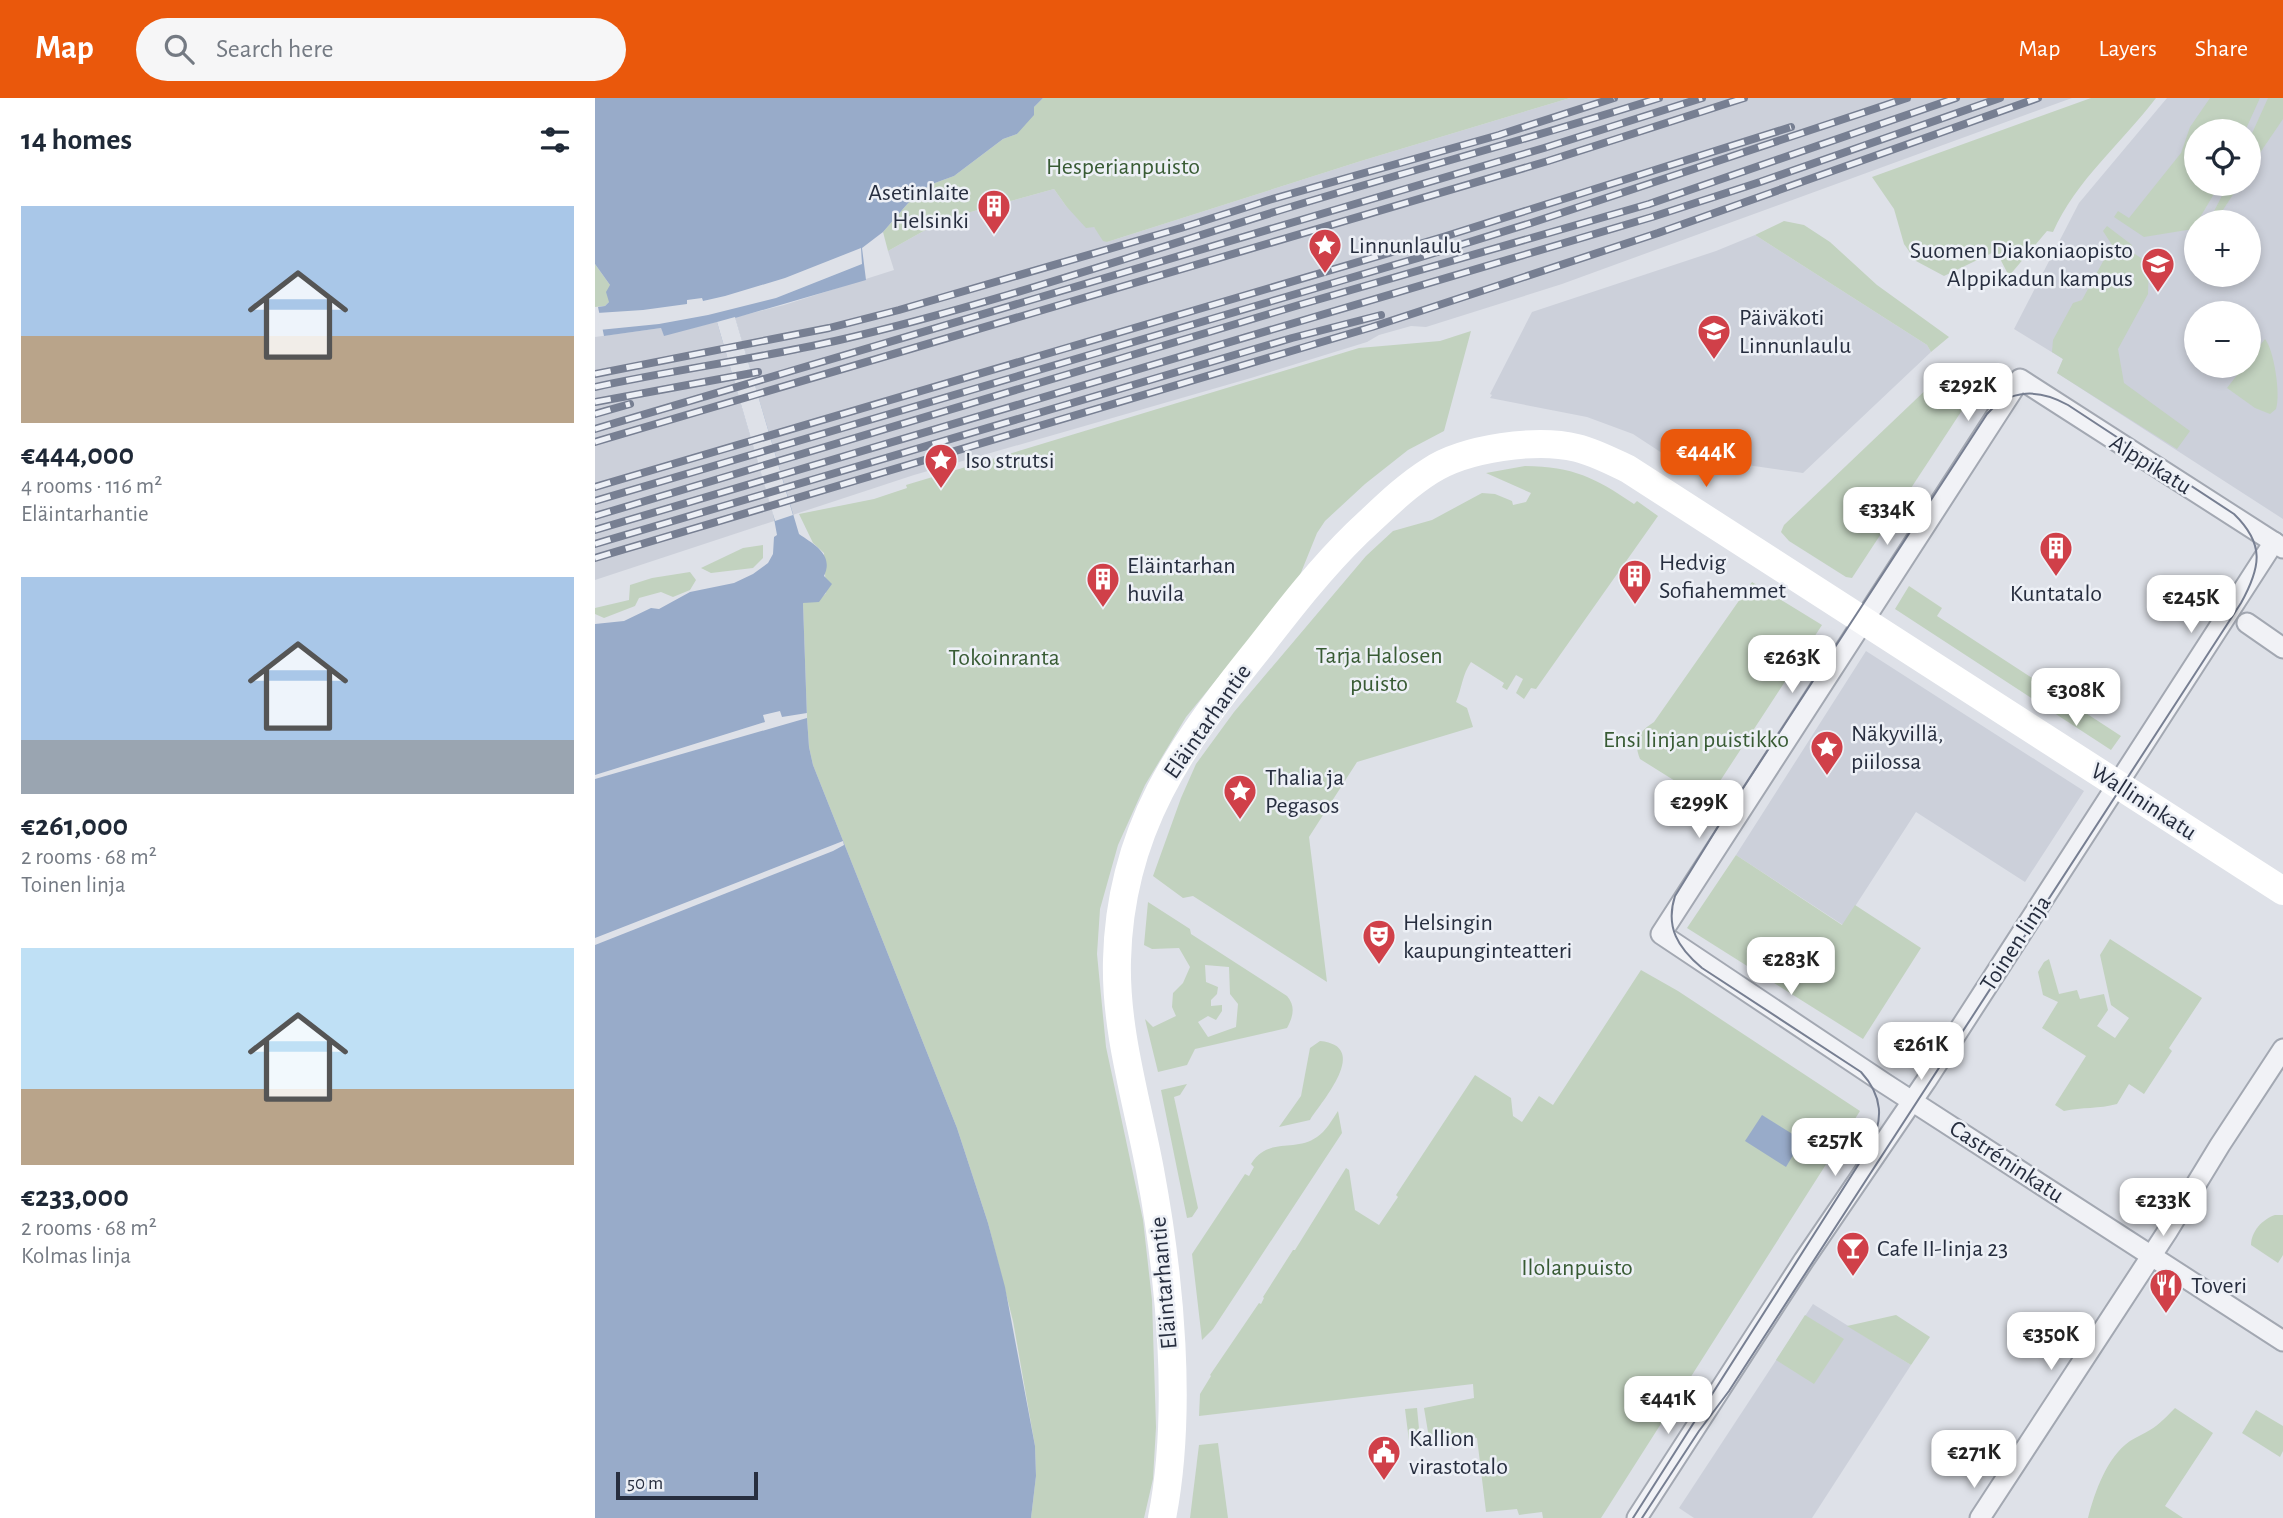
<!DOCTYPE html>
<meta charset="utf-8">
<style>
:root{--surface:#fff;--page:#f6f6f7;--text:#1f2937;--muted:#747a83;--accent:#ea580c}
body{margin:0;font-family:"Alegreya Sans",sans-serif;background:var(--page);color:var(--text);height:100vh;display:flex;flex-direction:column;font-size:26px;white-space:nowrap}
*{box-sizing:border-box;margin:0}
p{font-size:23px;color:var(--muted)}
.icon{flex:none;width:38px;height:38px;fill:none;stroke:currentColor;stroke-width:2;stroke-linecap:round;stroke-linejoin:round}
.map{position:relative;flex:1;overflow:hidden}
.sheet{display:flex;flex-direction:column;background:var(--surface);width:595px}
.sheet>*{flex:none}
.tools{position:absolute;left:1589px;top:21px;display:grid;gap:14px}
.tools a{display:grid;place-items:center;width:77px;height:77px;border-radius:50%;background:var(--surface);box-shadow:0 4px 10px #0003;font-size:35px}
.scale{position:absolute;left:21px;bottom:18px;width:142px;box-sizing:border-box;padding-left:7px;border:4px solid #272e3f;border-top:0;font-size:19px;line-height:24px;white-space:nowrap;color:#272e3f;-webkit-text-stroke:5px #edf0f6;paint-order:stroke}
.price{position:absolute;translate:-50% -60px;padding:0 16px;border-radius:14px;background:#fff;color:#222;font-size:23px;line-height:46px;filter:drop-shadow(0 2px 4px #0008)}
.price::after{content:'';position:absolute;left:50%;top:42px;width:21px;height:16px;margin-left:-10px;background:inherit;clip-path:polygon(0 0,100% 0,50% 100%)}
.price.current{background:var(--accent);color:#fff}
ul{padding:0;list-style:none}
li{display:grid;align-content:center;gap:14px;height:371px;padding:0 21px}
li span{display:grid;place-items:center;height:217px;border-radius:0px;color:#555}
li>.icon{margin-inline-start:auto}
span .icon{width:126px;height:126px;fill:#fffc;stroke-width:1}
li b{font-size:30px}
h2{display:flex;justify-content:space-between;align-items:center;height:84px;padding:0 21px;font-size:30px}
header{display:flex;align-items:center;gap:42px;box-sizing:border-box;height:98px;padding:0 35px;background:var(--accent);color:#fff}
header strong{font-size:33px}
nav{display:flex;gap:38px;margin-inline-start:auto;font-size:24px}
.search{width:490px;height:63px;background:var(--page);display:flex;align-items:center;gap:18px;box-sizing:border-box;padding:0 24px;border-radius:38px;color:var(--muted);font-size:26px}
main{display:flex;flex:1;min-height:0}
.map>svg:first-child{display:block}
</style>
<header>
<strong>Map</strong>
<div class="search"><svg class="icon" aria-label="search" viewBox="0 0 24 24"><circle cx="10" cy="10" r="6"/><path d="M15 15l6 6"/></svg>Search here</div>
<nav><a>Map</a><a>Layers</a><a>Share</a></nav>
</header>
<main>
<section class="sheet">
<h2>14 homes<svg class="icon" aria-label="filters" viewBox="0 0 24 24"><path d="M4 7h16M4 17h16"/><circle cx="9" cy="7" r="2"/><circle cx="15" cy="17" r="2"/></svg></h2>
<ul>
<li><span style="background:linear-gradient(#a9c7e8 60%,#b9a48a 0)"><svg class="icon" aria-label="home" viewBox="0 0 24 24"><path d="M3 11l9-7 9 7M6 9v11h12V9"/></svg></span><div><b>€444,000</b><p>4 rooms · 116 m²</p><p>Eläintarhantie</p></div></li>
<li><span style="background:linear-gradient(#a9c7e8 75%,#9aa5b1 0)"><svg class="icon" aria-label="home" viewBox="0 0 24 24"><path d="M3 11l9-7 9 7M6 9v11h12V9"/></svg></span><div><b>€261,000</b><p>2 rooms · 68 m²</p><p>Toinen linja</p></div></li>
<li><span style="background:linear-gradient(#bfe0f5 65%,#b9a48a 0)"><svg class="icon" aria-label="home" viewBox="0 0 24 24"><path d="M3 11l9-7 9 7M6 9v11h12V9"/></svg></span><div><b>€233,000</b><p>2 rooms · 68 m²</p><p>Kolmas linja</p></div></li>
</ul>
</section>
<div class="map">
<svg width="1688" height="1420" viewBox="0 0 1688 1420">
<rect width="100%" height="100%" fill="#dee1e8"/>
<!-- built -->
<g fill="#ccd0da" fill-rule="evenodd">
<path d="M975,0H1477L967,186L831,229L816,228L784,237L772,244L656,280L319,377L0,482V239L66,230L69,237L189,207L299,172L293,153L350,121L459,91L471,108L499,129L512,144L766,63Z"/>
<path d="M1572,0H1688V421L1462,275L1468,261L1419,231L1484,105ZM1601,33H1654V86H1601ZM1601,124H1654V177H1601ZM1601,215H1654V268H1601Z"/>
<path d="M1160,137L1332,247L1336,254L1208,375L1145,366L1083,360L1070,357L1038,336L992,319L895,300L897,297L895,296L937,214L1121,153Z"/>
<path d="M1271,553L1489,693L1430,784L1321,714L1248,827L1141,757Z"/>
<path d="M1218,1206L1316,1267L1217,1420H1099L1084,1410Z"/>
</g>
<!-- green -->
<g fill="#c2d2bf" fill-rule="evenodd">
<path d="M448,0H975L766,63L512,144L508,143L499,129L491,130L471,108L459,91L350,121L293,153L288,134L321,96L337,86L359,78L408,41L422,36L439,9Z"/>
<path d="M1496,0H1561C1527,45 1481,82 1458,134L1452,133L1414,178L1401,153L1349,178L1321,163L1309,146L1299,111L1277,79Z"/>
<path d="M1615,0H1665L1650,33H1601V86H1625L1598,131L1549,139L1519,119L1523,113L1534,120L1586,55L1595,29Z"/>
<path d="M1673,0H1688V21L1654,71V42Z"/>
<path d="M1633,86H1645L1620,124L1615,121Z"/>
<path d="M1189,123L1209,127L1235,144L1282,187L1354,239L1336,254L1332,247L1160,137Z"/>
<path d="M1512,128L1537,147L1535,153L1554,165L1553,196L1523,251L1529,285L1595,333L1582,351L1462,275L1468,261L1457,254L1458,242L1478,205L1487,202L1517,147L1508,133Z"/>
<path d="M0,166L15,187L14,204L10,208L0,209Z"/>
<path d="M876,233L849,333L813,352L770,386L730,423L722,435L703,482L591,619L550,687L523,747L505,811L502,856L511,949L548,1122L557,1202L561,1329L558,1381L549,1420H436L441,1378L440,1348L418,1223L393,1125L362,1030L218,667L214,649L212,620L208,505L227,499L231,495L229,455L218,445L204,416L279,401L312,390L311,387L764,250L845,243Z"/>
<path d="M1670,241C1679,252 1686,297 1681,311L1675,316L1660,310L1632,290L1649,268H1654V261Z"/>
<path d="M1363,268L1379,273L1384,282L1381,291L1257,480L1251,479L1194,443L1186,434L1189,427L1337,286L1354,271Z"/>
<path d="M930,368C979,369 999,379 1039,406L1042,403L1063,418L941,591L936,590L929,601L921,595L928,581L921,577L912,592L907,589L909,585L876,564C867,577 867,590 861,604L872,610L878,629L762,664L714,739L732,884L598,798L588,800L558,778L586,700L601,666L639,614L771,458L798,433L837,422L887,395L900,396L917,403L918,407L931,404L936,395L891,375Z"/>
<path d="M168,447V460L158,470L116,475L106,470L148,450Z"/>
<path d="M95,474L101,482L95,492L78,499L66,494L44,500L40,508L9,520L0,516V510L34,502L35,487L57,480Z"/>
<path d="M1157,484L1227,527L1112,703L1045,661C1038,643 1043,634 1059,624Z"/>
<path d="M1314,488L1347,510L1342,518L1526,638L1516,652L1300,511Z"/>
<path d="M1141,757L1247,827L1260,807L1326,850L1268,941L1092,830Z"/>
<path d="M553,804L595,831L596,836L692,898C701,908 698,919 692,930L600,951L592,967L563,974L550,921L558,929L581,918L577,909L578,895L588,885L595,869L584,850L557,851L549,847ZM610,867L634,869L635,896L643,906L641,929L613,939L603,924L613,918L621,922L627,913V907L616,908V902L622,896L623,889L611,884Z"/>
<path d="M1515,841L1607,900L1574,950L1577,953L1549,996L1534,986L1522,1006C1504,1011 1487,1009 1469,1013L1460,1007L1491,958L1447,930L1463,904L1448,897L1443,874L1449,864L1454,861L1464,896L1482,892L1485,901L1509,896L1513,912L1502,928L1520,940L1534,920L1516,907L1505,857Z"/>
<path d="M1046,872L1083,893L1265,1013L1006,1420H948L947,1414L924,1417L922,1411L891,1414L882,1340L835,1346L829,1310L879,1300L878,1286L604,1318L605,1296L616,1278L615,1277L664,1205L666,1206L669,1200L668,1199L698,1152H700L751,1070L754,1072L760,1112L784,1127L803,1099L801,1097L880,977L916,1000L918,1018L927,1024L944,998L958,1007Z"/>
<path d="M725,943C776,948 728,1002 715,1022L684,1029L706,998L715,950Z"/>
<path d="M592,986L585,997L579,999L603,1110L597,1119L592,1120L566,992Z"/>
<path d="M743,1013L747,1035L618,1231L607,1242L597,1156L650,1076L654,1078L659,1069L656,1066C674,1038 699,1055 722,1039C731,1033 737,1022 743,1013Z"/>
<path d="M1680,1117H1688V1157L1683,1165L1656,1147C1656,1133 1668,1121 1680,1117Z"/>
<path d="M1210,1217L1249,1241L1219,1286L1181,1262Z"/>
<path d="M1301,1217L1335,1239L1316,1267L1252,1228Z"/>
<path d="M822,1310L825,1341L814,1343L810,1311Z"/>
<path d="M1580,1310L1618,1335L1570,1408L1588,1420H1493C1500,1393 1512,1359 1535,1343C1541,1339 1549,1336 1555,1332C1565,1326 1572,1318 1580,1310Z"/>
<path d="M1661,1312L1688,1328V1353L1685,1359L1647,1335Z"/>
<path d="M623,1345L633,1420H595L604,1347Z"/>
</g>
<!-- water -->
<g fill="#98abc9">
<path d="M0,0H448L439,9V17L422,36L408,41L359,78L337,86L321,96L288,134L267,150L271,182L140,220L204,436C220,447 239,457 229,478L237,486L224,504L208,505L212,620L214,649L218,667L362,1030L393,1125L410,1189L440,1348L441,1378L436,1420H0V526L29,523L56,510L64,511L95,494L139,485L158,476L173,465L178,456L179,439L182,437L178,415L122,224L69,238L66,230L9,238L3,209L10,208L14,204L11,194L15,187L0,166Z"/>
<path d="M1167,1017L1207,1042L1191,1069L1150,1043Z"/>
</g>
<!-- pier -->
<g fill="#dee1e8">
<path d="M266,150L267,166L181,200L113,217L64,226L4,232L2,215L48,212L92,206V202L107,200L108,203L130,198L190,180Z"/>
<path d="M140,219L198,417L180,423L122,224Z"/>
<path d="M185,613L187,619L212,615V620L0,681V677L170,624L168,617Z"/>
<path d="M248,743L249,747L238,753L0,847V840Z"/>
</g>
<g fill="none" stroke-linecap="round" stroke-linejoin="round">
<defs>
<g id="minor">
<path d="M1688,450L1425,281L1066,836L1289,985L1688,1243"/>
<path d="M1652,525L1688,550"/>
<path d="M1042,1420L1209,1162L1331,983L1679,444"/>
<path d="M1385,1420L1572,1134L1625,1047L1688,951"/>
</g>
</defs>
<!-- minor casing -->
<use href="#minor" stroke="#a3a8b2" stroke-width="23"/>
<!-- minor -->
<use href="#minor" stroke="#f1f2f6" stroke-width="19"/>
<!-- secondary -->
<path stroke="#fff" stroke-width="28" d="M567,1420C588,1313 575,1179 555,1072C542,1003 520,932 522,862C525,731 586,647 664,550C695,510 726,470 762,435C786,413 808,390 835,373C870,350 942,340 982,350C999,354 1016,363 1033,371L1688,793"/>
<!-- tram -->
<path stroke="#777f92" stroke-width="2" d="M1038,1420L1274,1050C1289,1022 1288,998 1266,974L1107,870C1083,850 1070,829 1080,798L1124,727L1392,316C1415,290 1445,291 1473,307L1639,416C1670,446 1666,469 1646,505L1134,1293L1104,1333L1047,1420"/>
<defs>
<g id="rail">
<path d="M0,276L234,230L304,212L586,130L674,102L904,37L1019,0"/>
<path d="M0,289C79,272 160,261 240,243C387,209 531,160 676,115C805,75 935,41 1064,0"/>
<path d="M0,304L163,274"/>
<path d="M0,316L35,306"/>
<path d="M0,331L949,50L1107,0"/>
<path d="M0,344L953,63L1149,0"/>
<path d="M0,389L848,139L1196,29"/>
<path d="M0,403L823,160L936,125L1312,0"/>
<path d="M0,418L704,207L1054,106L1361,0"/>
<path d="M0,432L1057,119L1165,84L1405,0"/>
<path d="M0,446L697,240L786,217"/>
<path d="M0,460L777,229L1063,135L1443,0"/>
</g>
</defs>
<!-- rail casing -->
<use href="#rail" stroke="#777f92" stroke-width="8"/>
<!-- rail -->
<use href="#rail" stroke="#edf0f6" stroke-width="5" stroke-dasharray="16" stroke-linecap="butt"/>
</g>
<!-- icons -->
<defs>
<symbol id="building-pin" viewBox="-11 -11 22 30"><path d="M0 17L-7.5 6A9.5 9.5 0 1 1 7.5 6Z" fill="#d04049" stroke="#edf0f6"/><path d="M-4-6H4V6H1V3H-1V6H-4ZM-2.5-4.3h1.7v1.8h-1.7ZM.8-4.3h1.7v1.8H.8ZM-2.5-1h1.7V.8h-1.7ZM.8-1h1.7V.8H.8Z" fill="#fff"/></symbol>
<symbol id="sight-pin" viewBox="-11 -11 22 30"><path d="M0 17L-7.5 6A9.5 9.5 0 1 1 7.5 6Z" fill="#d04049" stroke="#edf0f6"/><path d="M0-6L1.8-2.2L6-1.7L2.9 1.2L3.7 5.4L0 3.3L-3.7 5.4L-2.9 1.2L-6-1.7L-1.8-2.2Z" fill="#fff"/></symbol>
<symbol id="school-pin" viewBox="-11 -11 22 30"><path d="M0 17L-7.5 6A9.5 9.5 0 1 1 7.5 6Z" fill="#d04049" stroke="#edf0f6"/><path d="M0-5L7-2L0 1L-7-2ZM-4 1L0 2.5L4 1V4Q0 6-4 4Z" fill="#fff"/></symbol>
<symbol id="theatre-pin" viewBox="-11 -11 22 30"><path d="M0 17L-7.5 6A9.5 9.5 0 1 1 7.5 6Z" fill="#d04049" stroke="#edf0f6"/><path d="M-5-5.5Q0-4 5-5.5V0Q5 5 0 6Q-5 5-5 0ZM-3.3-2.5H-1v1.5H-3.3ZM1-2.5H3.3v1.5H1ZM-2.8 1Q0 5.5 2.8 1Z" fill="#fff"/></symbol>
<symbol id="bar-pin" viewBox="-11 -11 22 30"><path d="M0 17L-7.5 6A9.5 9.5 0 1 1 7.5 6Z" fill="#d04049" stroke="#edf0f6"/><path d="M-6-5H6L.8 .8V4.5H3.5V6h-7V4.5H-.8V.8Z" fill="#fff"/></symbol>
<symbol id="restaurant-pin" viewBox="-11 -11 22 30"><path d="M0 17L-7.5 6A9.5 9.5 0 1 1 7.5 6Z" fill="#d04049" stroke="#edf0f6"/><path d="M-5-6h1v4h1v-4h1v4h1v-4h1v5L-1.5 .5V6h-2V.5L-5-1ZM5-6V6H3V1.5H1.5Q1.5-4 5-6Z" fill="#fff"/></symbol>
<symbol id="civic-pin" viewBox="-11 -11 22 30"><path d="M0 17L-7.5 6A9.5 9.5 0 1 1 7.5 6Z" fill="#d04049" stroke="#edf0f6"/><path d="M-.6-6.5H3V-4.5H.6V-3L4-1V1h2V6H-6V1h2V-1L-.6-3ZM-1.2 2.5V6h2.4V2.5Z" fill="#fff"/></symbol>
</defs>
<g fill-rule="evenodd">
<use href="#building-pin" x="380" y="89" width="38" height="52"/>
<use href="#sight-pin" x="711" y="128" width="38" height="52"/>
<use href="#school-pin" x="1544" y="147" width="38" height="52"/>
<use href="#school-pin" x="1100" y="214" width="38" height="52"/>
<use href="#sight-pin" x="327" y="343" width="38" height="52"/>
<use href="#building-pin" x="1442" y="431" width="38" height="52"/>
<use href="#building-pin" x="1021" y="459" width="38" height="52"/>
<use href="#building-pin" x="489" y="462" width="38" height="52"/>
<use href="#sight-pin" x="1213" y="630" width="38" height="52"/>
<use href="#sight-pin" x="626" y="674" width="38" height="52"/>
<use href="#theatre-pin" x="765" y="819" width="38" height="52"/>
<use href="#bar-pin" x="1239" y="1131" width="38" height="52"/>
<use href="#restaurant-pin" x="1552" y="1168" width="38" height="52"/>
<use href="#civic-pin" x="770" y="1335" width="38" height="52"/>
</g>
<g text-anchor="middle" stroke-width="5" stroke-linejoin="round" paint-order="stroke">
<!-- park labels -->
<g font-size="24" fill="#385b34" stroke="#edf0f6">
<text x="528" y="76">Hesperianpuisto</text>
<text x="784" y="565">Tarja Halosen<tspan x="784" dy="28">puisto</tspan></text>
<text x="409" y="567">Tokoinranta</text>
<text x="1101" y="649">Ensi linjan puistikko</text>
<text x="982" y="1177">Ilolanpuisto</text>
</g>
<!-- poi labels -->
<g font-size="24" fill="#272e3f" stroke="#edf0f6" text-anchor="start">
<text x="374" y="102" text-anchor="end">Asetinlaite<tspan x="374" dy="28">Helsinki</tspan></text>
<text x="754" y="155">Linnunlaulu</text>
<text x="1538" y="160" text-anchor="end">Suomen Diakoniaopisto<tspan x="1538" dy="28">Alppikadun kampus</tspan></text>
<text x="1144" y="227">Päiväkoti<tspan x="1144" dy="28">Linnunlaulu</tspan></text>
<text x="370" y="370">Iso strutsi</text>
<text x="1064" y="472">Hedvig<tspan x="1064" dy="28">Sofiahemmet</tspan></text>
<text x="532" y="475">Eläintarhan<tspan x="532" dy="28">huvila</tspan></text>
<text x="1461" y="503" text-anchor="middle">Kuntatalo</text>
<text x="1256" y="643">Näkyvillä,<tspan x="1256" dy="28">piilossa</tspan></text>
<text x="670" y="687">Thalia ja<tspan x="670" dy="28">Pegasos</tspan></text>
<text x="808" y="832">Helsingin<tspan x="808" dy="28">kaupunginteatteri</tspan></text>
<text x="1282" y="1158">Cafe II-linja 23</text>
<text x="1596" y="1195">Toveri</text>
<text x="814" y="1348">Kallion<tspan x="814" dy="28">virastotalo</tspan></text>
</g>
<!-- street labels -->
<g font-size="24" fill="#272e3f" stroke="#edf0f6">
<text transform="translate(1556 366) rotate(32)" y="8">Alppikatu</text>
<text transform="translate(612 623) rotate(-55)" y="8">Eläintarhantie</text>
<text transform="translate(1549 703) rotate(33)" y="8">Wallininkatu</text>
<text transform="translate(1420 845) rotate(-57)" y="8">Toinen linja</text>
<text transform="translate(1412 1063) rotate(33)" y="8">Castréninkatu</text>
<text transform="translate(568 1185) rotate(-95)" y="8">Eläintarhantie</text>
</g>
</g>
</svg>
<div class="tools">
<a><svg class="icon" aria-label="locate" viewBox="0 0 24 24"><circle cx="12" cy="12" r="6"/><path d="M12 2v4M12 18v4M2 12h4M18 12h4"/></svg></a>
<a>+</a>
<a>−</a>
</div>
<div class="scale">50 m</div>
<b class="price" style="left:1373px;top:325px">€292K</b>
<b class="price current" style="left:1111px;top:391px">€444K</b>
<b class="price" style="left:1292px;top:449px">€334K</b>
<b class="price" style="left:1596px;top:537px">€245K</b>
<b class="price" style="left:1197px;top:597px">€263K</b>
<b class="price" style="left:1481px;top:630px">€308K</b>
<b class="price" style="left:1104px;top:742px">€299K</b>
<b class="price" style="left:1196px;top:899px">€283K</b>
<b class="price" style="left:1326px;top:984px">€261K</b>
<b class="price" style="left:1240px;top:1080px">€257K</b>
<b class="price" style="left:1568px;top:1140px">€233K</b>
<b class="price" style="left:1456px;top:1274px">€350K</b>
<b class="price" style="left:1073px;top:1338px">€441K</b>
<b class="price" style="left:1379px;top:1392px">€271K</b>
</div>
</main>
